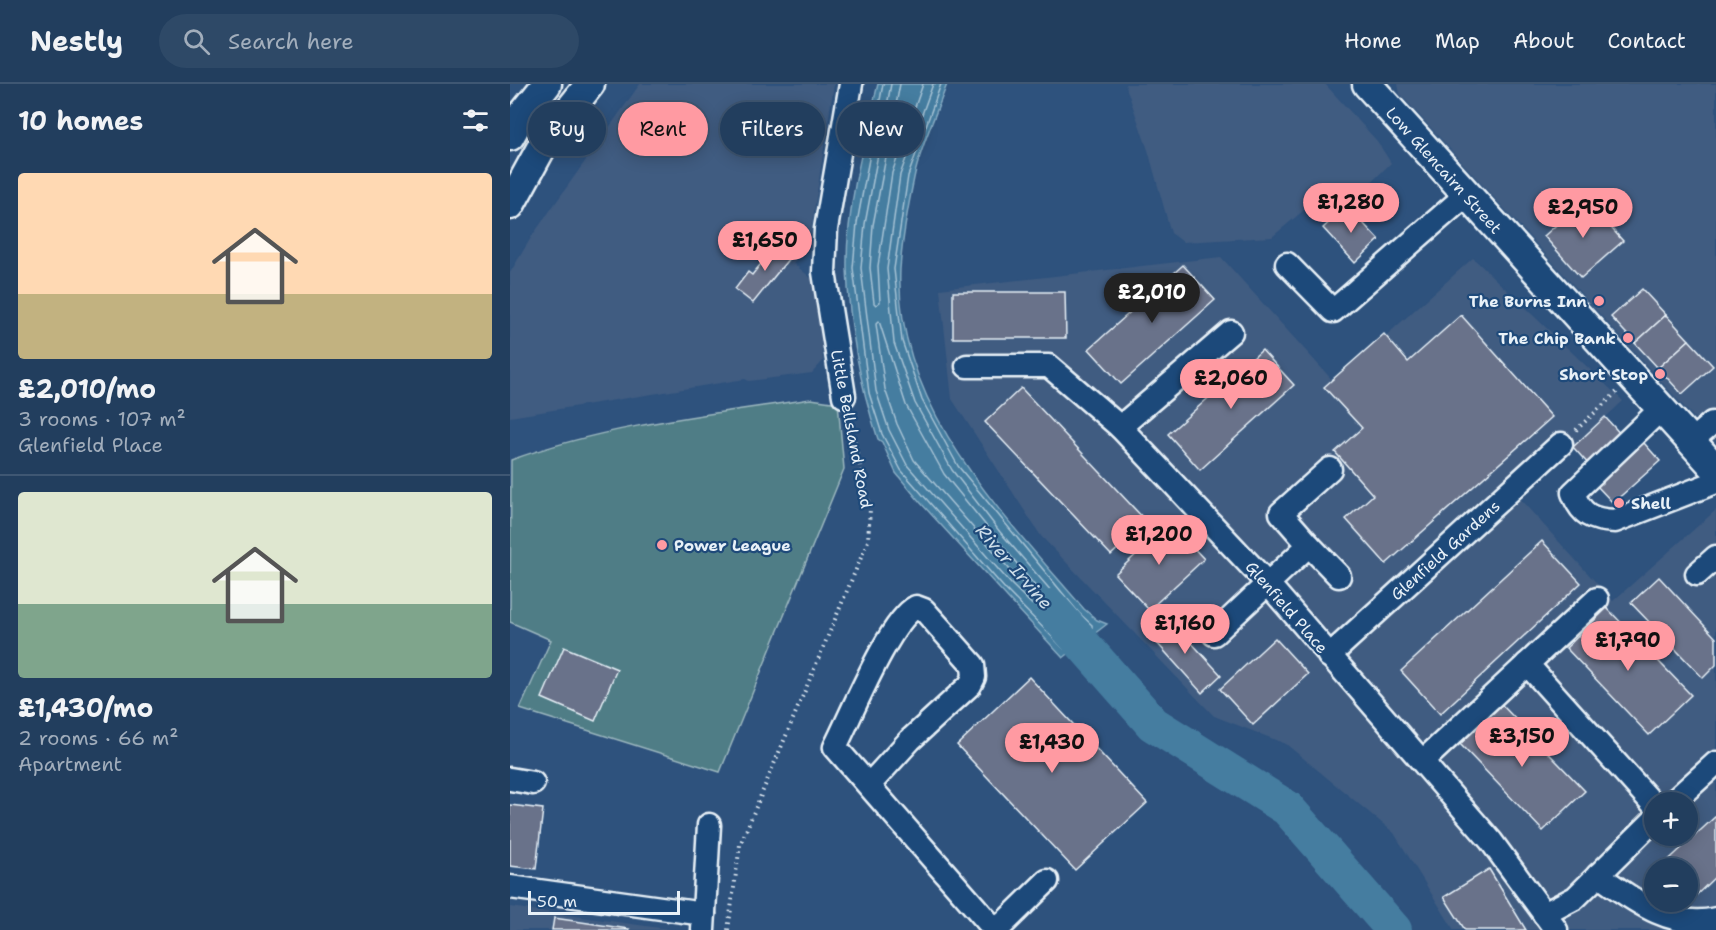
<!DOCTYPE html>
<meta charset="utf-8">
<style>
:root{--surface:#223e5e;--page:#2e4967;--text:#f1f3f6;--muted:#a2aebc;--line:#3f5773;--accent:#ff9aa2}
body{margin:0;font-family:"Shantell Sans",sans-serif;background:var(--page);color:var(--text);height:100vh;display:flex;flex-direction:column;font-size:22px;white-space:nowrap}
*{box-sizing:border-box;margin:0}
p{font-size:20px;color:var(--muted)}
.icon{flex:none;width:33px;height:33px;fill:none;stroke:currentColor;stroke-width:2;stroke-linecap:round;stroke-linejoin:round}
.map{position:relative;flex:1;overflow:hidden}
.panel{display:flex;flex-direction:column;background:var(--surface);width:510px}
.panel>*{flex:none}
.banner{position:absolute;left:18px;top:18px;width:570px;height:54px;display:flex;gap:12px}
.buttons{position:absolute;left:1134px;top:708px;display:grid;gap:12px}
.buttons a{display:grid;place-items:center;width:54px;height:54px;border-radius:50%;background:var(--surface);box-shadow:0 3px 15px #0003,0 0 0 2px var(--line);font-size:30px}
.scale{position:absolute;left:18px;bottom:15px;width:152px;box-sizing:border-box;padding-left:6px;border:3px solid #e8f1f8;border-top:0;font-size:16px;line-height:21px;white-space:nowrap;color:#e8f1f8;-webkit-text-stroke:4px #1f4a7a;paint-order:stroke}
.price{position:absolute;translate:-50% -51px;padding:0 14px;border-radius:21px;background:var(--accent);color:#111;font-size:20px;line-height:39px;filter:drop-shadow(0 2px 3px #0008)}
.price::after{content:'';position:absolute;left:50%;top:36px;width:18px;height:14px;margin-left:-9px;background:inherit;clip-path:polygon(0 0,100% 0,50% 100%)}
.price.active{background:#222;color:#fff}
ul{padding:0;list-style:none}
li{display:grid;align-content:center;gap:12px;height:318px;padding:0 18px}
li+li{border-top:2px solid var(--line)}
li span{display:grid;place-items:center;height:186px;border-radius:6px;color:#555}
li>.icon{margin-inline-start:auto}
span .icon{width:108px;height:108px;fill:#fffc;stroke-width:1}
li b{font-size:26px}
h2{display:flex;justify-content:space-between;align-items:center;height:72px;padding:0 18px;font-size:26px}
.chip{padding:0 21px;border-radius:27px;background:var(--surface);box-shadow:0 3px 15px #0003,0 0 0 2px var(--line);font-size:21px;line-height:54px}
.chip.active{background:var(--accent);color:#111}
header{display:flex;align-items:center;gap:36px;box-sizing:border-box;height:84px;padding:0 30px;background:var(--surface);border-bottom:2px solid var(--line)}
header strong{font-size:28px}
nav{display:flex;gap:33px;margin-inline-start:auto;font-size:21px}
.search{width:420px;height:54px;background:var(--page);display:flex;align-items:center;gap:15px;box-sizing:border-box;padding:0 21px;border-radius:33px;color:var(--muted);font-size:22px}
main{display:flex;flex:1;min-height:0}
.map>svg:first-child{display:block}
</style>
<header>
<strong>Nestly</strong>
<div class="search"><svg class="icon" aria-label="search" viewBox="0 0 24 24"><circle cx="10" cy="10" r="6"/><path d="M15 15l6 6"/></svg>Search here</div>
<nav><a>Home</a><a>Map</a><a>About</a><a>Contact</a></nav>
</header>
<main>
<section class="panel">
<h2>10 homes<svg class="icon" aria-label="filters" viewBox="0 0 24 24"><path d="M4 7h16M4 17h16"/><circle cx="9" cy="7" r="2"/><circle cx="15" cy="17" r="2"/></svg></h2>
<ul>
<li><span style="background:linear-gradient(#ffd9b3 65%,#c2b280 0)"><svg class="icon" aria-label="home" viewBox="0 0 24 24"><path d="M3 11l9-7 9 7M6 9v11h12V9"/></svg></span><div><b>£2,010/mo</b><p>3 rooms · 107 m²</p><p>Glenfield Place</p></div></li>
<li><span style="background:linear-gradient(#dfe7d0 60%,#7fa58c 0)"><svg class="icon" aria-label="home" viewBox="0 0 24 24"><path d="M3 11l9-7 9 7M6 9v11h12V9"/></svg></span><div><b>£1,430/mo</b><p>2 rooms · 66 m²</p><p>Apartment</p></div></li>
</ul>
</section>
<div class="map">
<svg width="1206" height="846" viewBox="0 0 1206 846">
<rect width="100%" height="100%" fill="#2e527d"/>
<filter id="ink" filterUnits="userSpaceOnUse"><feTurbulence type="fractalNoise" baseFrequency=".0167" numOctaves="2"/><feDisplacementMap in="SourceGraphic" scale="12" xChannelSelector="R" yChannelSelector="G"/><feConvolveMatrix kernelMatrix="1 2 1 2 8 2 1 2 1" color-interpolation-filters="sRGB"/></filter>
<g filter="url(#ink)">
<!-- built -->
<g fill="#405c81" fill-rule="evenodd">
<path d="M130,0H324L299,160L283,179L308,200L313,277L302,289L239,297L235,295L0,333V189L22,152Z"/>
<path d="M615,0H815L867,57L881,79L837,122L794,126L762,153L673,158L661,149L638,66Z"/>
<path d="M888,0H1206V358L890,10Z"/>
<path d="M711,173L824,298L963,174L1113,317L1009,414L1103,517L1206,426V846H944L884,749L776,660L704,632L531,452L442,315L430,205ZM1144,718H1178V752H1144ZM1144,784H1178V818H1144Z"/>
<path d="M0,823L164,846H0Z"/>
</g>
<!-- green -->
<path fill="#4f7d86" stroke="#9cb7bf" stroke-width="1.5" d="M301,315L328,319L334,385L210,688L10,625L41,556L0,538L1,376C97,341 200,330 301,315Z"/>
<!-- water -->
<path fill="#457da0" stroke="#86abc3" stroke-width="1.5" d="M368,0H437C426,31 410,63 404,94C398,123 392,156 390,185C384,322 492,429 574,525L587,536L597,540L553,574L410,418L386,389L372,358L368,355C350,300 339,242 337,184C336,125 354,58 368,0Z"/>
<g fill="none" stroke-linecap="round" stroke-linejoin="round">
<!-- shore -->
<g stroke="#a7c3d5" stroke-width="1.5">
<path d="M373,0L347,139L343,184L359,309L372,350L391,386L496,506L554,565L582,544V541L569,529L448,382L412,316L392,257L384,185L398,92L431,0"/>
<path d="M381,0L355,140L351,184L366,307L379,346L397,381L502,501L556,554L570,544V540L490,448L442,386L405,319L384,259L377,185L390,91L423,0"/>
<path d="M390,0L363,141L360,184L364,219L366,221L370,218L368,182L382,89L413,0"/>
<path d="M369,237L396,321L434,390L530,508L529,513L508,495L404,376L387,340L375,305L366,240Z"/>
</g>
<!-- river -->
<path stroke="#457da0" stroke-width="36" d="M540,523L643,640L777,724L884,846"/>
</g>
<!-- building -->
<g fill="#69728a" stroke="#e8f1f8" stroke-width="1.5">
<path d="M1075,115L1113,157L1071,194L1034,152Z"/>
<path d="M837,122L869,156L845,179L813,144Z"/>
<path d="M270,156L284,168L243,219L225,205L238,188L242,191Z"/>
<path d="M673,181L705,216L611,300L579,265Z"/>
<path d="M1132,205L1156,231L1125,259L1101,233Z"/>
<path d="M443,208H555L556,254H443Z"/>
<path d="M951,231L1042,333L876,480L836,435L863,411L825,368L852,344L814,303L874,250L898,278Z"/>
<path d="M1156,231L1179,256L1148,284L1125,259Z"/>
<path d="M1179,256L1203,282L1172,310L1148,284Z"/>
<path d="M752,266L784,301L690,386L658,350Z"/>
<path d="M511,304L637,438L601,471L475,338Z"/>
<path d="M1095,333L1113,353L1080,382L1063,363Z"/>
<path d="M1106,358L1119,372L1134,359L1150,377L1103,419L1087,402L1100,390L1087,376Z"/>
<path d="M660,439L694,475L639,526L605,490Z"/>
<path d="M1032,457L1071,499L930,630L891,587Z"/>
<path d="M1149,493L1206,554V581L1193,594L1121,519Z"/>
<path d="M1097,524L1181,611L1139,651L1056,564Z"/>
<path d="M658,533L711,591L692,609L639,550Z"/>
<path d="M765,554L798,590L743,641L710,605Z"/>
<path d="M54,563L107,585L85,637L32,614Z"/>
<path d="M519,593L637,719L565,786L447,661Z"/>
<path d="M991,620L1075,707L1033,747L950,660Z"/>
<path d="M0,721L33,725L26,785L0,782Z"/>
<path d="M1206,732V792L1178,819V784H1150Z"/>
<path d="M979,785L1016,846H955L934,813Z"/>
<path d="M44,834L119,845L118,846H42Z"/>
</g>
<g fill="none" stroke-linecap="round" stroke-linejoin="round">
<defs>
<g id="minor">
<path d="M777,180L823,227L956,111"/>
<path d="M457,282H539L610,343L758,500L981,757L1046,846"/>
<path d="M334,312L314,188L316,145L341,0"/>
<path d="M1151,325L1063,409C1071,431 1082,436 1105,437L1206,398"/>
<path d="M610,343L721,248"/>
<path d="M1181,357L1202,339"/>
<path d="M799,461L829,492"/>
<path d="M1187,490L1206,473"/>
<path d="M704,550L799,461L771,429L820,385"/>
<path d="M819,572L1051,360"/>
<path d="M1017,580L1144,721"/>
<path d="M913,677L1087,515"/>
<path d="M0,695L23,699"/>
<path d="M359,701L400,656L460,601L464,593L463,581L414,526L406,523C379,537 341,632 325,663L485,846"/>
<path d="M1163,718L1206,679"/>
<path d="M1088,791C1122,815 1161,846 1206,835"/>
<path d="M0,803L194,830"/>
<path d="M1034,830L1065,814L1144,736"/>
<path d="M193,846L199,741"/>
<path d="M487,846L537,797"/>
</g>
<g id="major">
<path d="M857,0L1206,385"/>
<path d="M0,52L10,34L37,0"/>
<path d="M0,121L35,57L80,0"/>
</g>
</defs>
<!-- minor casing -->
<use href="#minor" stroke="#e8f1f8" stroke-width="27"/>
<!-- major casing -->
<use href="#major" stroke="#e8f1f8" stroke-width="33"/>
<!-- path -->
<g stroke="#e8f1f8" stroke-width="4" stroke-dasharray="1.5 4.5" stroke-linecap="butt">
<path d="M1066,346L1107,308"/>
<path d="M218,846L230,761L358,457L360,425L338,330"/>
</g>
<!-- minor -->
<use href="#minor" stroke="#1f4a7a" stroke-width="22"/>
<!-- major -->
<use href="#major" stroke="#1f4a7a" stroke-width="28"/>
</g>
</g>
<!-- markers -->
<g fill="#ff9aa2" stroke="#1f4a7a" stroke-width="2">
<circle cx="1089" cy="217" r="6"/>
<circle cx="1118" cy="254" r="6"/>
<circle cx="1150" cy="290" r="6"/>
<circle cx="1109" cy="419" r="6"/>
<circle cx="152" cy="461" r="6"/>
</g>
<g text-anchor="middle" stroke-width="4.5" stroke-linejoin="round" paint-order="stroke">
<!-- street labels -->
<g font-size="16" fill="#e8f1f8" stroke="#1f4a7a">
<text transform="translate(934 86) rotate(48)" y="6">Low Glencairn Street</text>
<text transform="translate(342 345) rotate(79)" y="6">Little Bellsland Road</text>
<text transform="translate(935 466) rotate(-42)" y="6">Glenfield Gardens</text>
<text transform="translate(777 523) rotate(49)" y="6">Glenfield Place</text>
</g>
<!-- poi labels -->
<g font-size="16" font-weight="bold" fill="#e8f1f8" stroke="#1f4a7a" text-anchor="end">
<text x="1077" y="223">The Burns Inn</text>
<text x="1106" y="260">The Chip Bank</text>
<text x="1138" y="296">Short Stop</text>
<text x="1121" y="425" text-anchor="start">Shell</text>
<text x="164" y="467" text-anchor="start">Power League</text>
</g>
<!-- water labels -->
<g font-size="18" font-style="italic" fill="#d0e0eb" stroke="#1f4a7a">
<text transform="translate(504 483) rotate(49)" y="6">River Irvine</text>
</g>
</g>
</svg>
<div class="buttons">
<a>+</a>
<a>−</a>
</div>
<div class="scale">50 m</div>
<b class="price" style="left:841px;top:150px">£1,280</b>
<b class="price" style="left:1073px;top:155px">£2,950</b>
<b class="price" style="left:255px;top:188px">£1,650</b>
<b class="price active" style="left:642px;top:240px">£2,010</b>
<b class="price" style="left:721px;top:326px">£2,060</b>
<b class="price" style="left:649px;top:482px">£1,200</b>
<b class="price" style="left:675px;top:571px">£1,160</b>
<b class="price" style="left:1118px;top:588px">£1,790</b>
<b class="price" style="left:1012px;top:684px">£3,150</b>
<b class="price" style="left:542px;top:690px">£1,430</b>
<div class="banner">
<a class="chip">Buy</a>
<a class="chip active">Rent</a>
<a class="chip">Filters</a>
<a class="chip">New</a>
</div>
</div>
</main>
